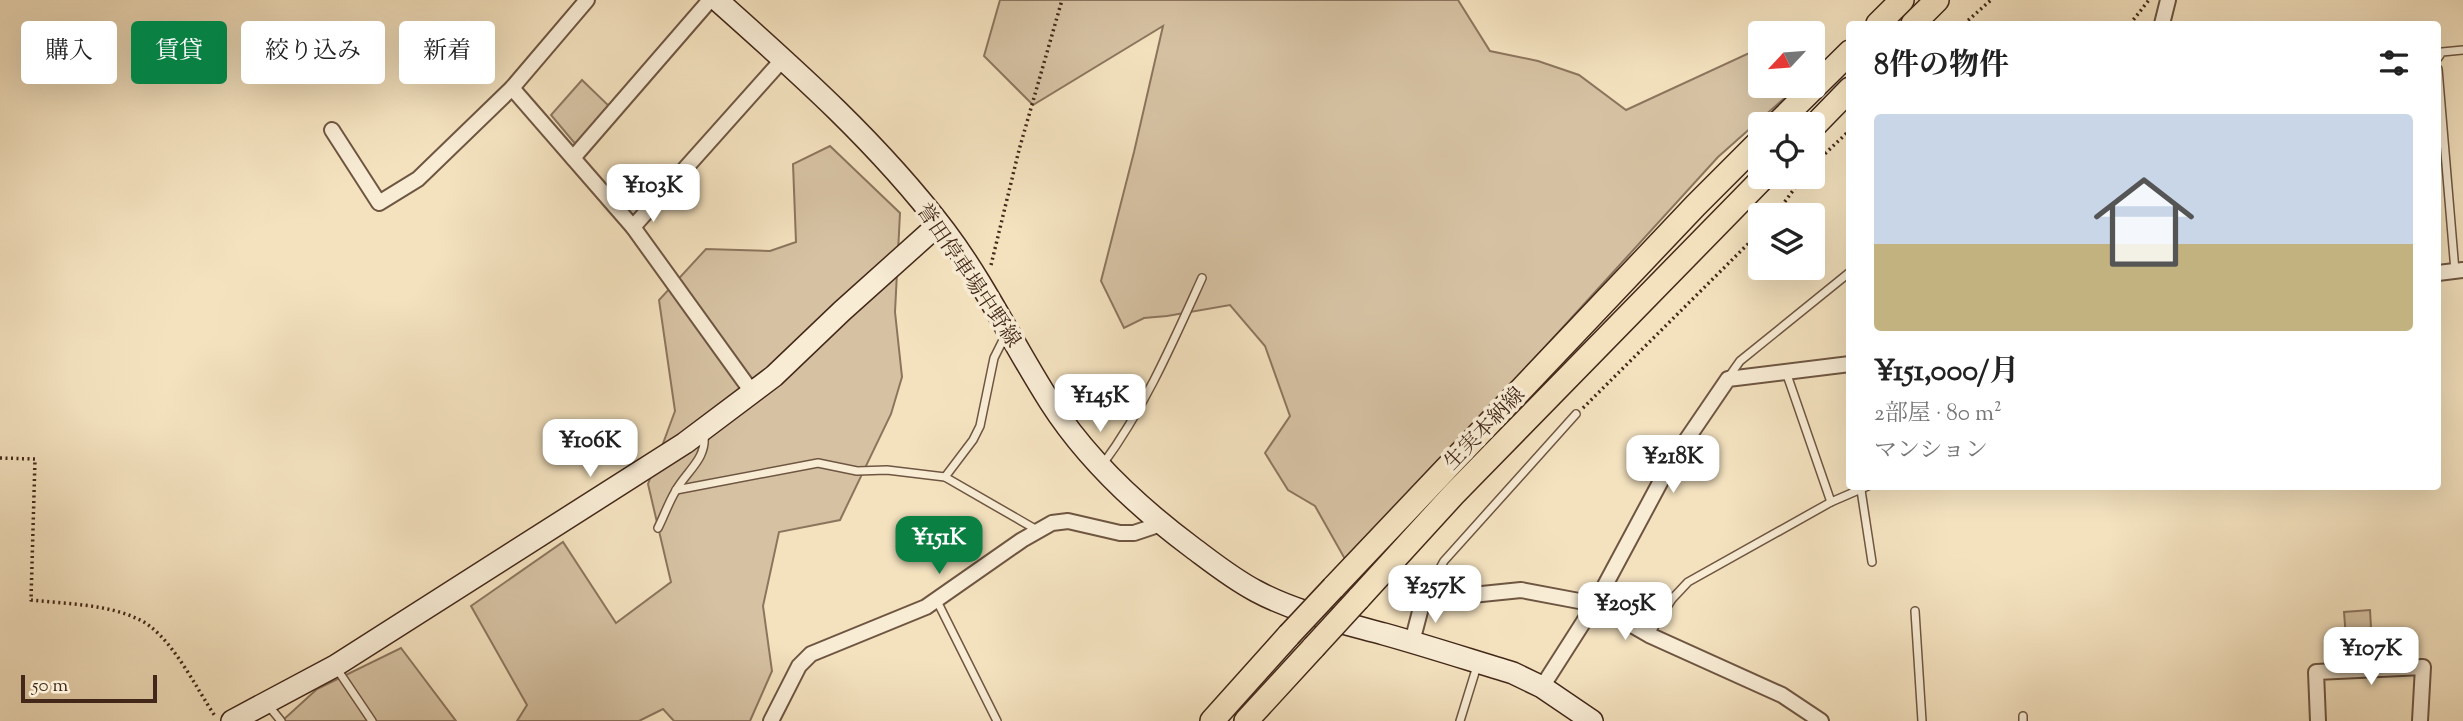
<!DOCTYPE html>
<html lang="ja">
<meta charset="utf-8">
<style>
:root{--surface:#fff;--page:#f2f2f2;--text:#222;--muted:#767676;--accent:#0b8043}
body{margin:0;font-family:"Sorts Mill Goudy","Noto Serif JP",serif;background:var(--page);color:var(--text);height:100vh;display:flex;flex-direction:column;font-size:26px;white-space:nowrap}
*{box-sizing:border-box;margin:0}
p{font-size:23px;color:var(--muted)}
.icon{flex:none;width:38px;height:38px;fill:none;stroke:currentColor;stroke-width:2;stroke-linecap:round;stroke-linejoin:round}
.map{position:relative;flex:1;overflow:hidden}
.panel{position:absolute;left:1846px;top:21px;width:595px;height:469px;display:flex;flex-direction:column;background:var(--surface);border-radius:7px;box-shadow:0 7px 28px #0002}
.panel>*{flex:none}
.hud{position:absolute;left:21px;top:21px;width:665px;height:63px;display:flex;gap:14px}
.needle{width:46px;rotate:244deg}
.fabs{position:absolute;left:1748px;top:21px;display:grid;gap:14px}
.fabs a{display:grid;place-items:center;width:77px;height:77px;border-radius:7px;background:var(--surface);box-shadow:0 7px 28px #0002;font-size:35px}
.scale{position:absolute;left:21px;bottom:18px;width:136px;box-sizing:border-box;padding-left:7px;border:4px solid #432819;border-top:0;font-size:19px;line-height:24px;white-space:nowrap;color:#432819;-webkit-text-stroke:5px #f8ecd5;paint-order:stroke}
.price{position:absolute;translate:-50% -60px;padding:0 16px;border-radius:14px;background:#fff;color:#222;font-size:23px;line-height:46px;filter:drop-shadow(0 2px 4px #0008)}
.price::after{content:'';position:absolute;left:50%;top:42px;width:21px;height:16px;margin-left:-10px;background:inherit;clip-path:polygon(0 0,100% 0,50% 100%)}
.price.active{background:var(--accent);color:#fff}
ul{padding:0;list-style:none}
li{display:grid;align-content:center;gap:14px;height:371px;padding:0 28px}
li span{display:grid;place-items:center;height:217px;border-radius:7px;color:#555}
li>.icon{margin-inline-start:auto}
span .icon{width:126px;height:126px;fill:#fffc;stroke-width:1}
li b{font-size:30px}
h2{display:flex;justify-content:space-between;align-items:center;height:84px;padding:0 28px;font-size:30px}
.tag{padding:0 24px;border-radius:7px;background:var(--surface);box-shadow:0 7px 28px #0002;font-size:24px;line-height:63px}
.tag.active{background:var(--accent);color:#fff}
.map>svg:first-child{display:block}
</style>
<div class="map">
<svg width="2463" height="721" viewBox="0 0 2463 721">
<rect width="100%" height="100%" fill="#f4e2bf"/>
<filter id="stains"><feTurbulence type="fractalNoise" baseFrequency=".00286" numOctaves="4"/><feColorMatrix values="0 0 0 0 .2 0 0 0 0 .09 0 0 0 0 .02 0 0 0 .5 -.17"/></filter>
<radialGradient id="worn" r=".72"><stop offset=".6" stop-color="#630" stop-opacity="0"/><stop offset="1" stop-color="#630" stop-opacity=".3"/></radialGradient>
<!-- green -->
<g fill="#d6c2a3" stroke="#8c755e" stroke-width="2">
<path d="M1000,0H1458L1490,51L1538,61L1579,75L1626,110L1760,48V86H1798L1718,157L1462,438L1444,510L1392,571L1354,575L1315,506L1288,490L1265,453L1290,416L1265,346L1230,305L1167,316L1144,318L1124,328L1101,281L1134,152L1163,26L1033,105L984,56Z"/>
<path d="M582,80L611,108L577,146L551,115Z"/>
<path d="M830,146L900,213L895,312L902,377L891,414L840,520L779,532L763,606L772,671L750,721H674L663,709L639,721H517L527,705L471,606L563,542L616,623L671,582L648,484L675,411L659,300L706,249L770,251L796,242L793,164Z"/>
<path d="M2370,610L2373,663L2348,664L2344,612Z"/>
<path d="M401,648L456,721H282L317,689Z"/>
</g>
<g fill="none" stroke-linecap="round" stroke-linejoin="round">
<defs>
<g id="lane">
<path d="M2438,58L2442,52L2463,50"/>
<path d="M2438,69L2455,271"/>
<path d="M1786,372L1831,502"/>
<path d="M1728,378L1740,361L1850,272"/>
<path d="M1103,464C1145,407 1173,342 1202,278"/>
<path d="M945,477L973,440L980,426L994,358L1006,334"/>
<path d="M676,490L818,463L857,471L887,470L945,477L1037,530"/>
<path d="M1861,490L1872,562"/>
<path d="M658,528C664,516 668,504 675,492C686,471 707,460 704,434"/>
<path d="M936,599L997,721"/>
<path d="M1423,599L1444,561L1576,414"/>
<path d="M1915,611L1922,721"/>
<path d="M1649,635L1672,599L1688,582L1831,502L1868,486"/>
<path d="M337,669L372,721"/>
<path d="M268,705L281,721"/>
<path d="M2023,716V721"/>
<path d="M1460,721L1477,666"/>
</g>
<g id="street">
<path d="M2162,24L2168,0"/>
<path d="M512,88L633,227L752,392"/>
<path d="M332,130L379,203L418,179L512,88L587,0"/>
<path d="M573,158L710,0"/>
<path d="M633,227L783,59"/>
<path d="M2438,273L2463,270"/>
<path d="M1412,642L1423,600L1521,590L1595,604L1649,635L1782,695L1821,721"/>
<path d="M1542,687L1595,604L1670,464L1728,379L1850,364"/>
<path d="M771,721L799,666L811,654L926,607L1022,540L1052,523L1068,521L1120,533H1134L1161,524"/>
<path d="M2318,721L2316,672L2423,667L2420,721"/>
</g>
<g id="secondary">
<path d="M717,0C798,72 879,144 945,231C985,284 1014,346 1050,402C1087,460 1138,507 1193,548C1213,563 1233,579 1256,591C1295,612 1340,622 1384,634C1427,646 1470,660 1513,673L1542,687L1592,721"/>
<path d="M232,721L335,666L685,443L774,376L842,311L939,224"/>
</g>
<g id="primary">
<path d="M1878,24L1902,0"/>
<path d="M1913,24L1937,0"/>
<path d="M1777,124L1850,52"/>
<path d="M1813,127L1850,89"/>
<path d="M1333,588L1696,205L1760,141"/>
<path d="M1358,599L1453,495L1764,177"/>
<path d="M1212,721L1289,635"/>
<path d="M1246,721L1314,647"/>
</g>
</defs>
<!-- lane casing -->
<use href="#lane" stroke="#6f5642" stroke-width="10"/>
<!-- street casing -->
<use href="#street" stroke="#6f5642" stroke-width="18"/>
<!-- secondary casing -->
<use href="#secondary" stroke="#432819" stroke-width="24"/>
<!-- primary casing -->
<use href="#primary" stroke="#432819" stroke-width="26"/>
<!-- path -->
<g stroke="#432819" stroke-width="3.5" stroke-dasharray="2 3.5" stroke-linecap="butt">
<path d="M1964,24L1991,0"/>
<path d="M2130,24L2149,0"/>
<path d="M1813,165L1850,130"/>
<path d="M1775,215L1803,177"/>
<path d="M991,265L1019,150L1062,0"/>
<path d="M1583,408L1760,232"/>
<path d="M0,458L35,459L31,600C66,604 107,604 138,619C170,633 196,688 215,716"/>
</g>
<!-- lane -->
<use href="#lane" stroke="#f8ecd5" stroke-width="7"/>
<!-- street -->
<use href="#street" stroke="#f8ecd5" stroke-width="14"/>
<!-- secondary -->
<use href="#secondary" stroke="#f8ecd5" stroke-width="21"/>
<!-- primary -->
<use href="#primary" stroke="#f4e2bf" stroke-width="23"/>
<defs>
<g id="primary-bridge">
<path d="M1289,635L1333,588"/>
<path d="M1314,647L1358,599"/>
</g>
</defs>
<!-- primary-bridge casing -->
<use href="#primary-bridge" stroke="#432819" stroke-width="26" stroke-linecap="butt"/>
<!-- primary-bridge -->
<use href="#primary-bridge" stroke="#f4e2bf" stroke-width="23"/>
</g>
<g text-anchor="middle" stroke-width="7" stroke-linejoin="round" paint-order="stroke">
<!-- street labels -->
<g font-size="21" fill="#432819" stroke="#f8ecd5">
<text transform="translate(969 275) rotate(56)" y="7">誉田停車場中野線</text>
<text transform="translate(1484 428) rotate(-46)" y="7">生実本納線</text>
</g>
</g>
<rect width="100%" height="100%" filter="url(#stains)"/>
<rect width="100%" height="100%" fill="url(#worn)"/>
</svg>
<div class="fabs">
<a><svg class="needle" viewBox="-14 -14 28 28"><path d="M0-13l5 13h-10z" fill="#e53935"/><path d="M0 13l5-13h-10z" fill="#767676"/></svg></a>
<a><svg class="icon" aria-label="locate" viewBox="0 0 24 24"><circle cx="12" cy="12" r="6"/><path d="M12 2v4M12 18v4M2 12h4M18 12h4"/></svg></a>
<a><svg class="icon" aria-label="layers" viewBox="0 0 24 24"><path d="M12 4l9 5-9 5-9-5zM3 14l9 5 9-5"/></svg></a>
</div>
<div class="scale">50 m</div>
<b class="price" style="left:653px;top:224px">¥103K</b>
<b class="price" style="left:1100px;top:434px">¥145K</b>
<b class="price" style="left:590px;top:479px">¥106K</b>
<b class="price" style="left:1673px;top:495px">¥218K</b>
<b class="price active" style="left:939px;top:576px">¥151K</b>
<b class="price" style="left:1435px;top:625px">¥257K</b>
<b class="price" style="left:1625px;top:642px">¥205K</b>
<b class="price" style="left:2371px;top:687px">¥107K</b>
<div class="hud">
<a class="tag">購入</a>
<a class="tag active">賃貸</a>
<a class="tag">絞り込み</a>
<a class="tag">新着</a>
</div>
<section class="panel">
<h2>8件の物件<svg class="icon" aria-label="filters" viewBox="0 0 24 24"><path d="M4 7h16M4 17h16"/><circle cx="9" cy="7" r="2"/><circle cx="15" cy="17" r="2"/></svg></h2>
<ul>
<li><span style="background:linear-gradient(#c9d6e8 60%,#c2b280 0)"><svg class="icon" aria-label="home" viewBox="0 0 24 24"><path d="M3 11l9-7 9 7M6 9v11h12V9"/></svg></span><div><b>¥151,000/月</b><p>2部屋 · 80 m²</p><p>マンション</p></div></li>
</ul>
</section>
</div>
